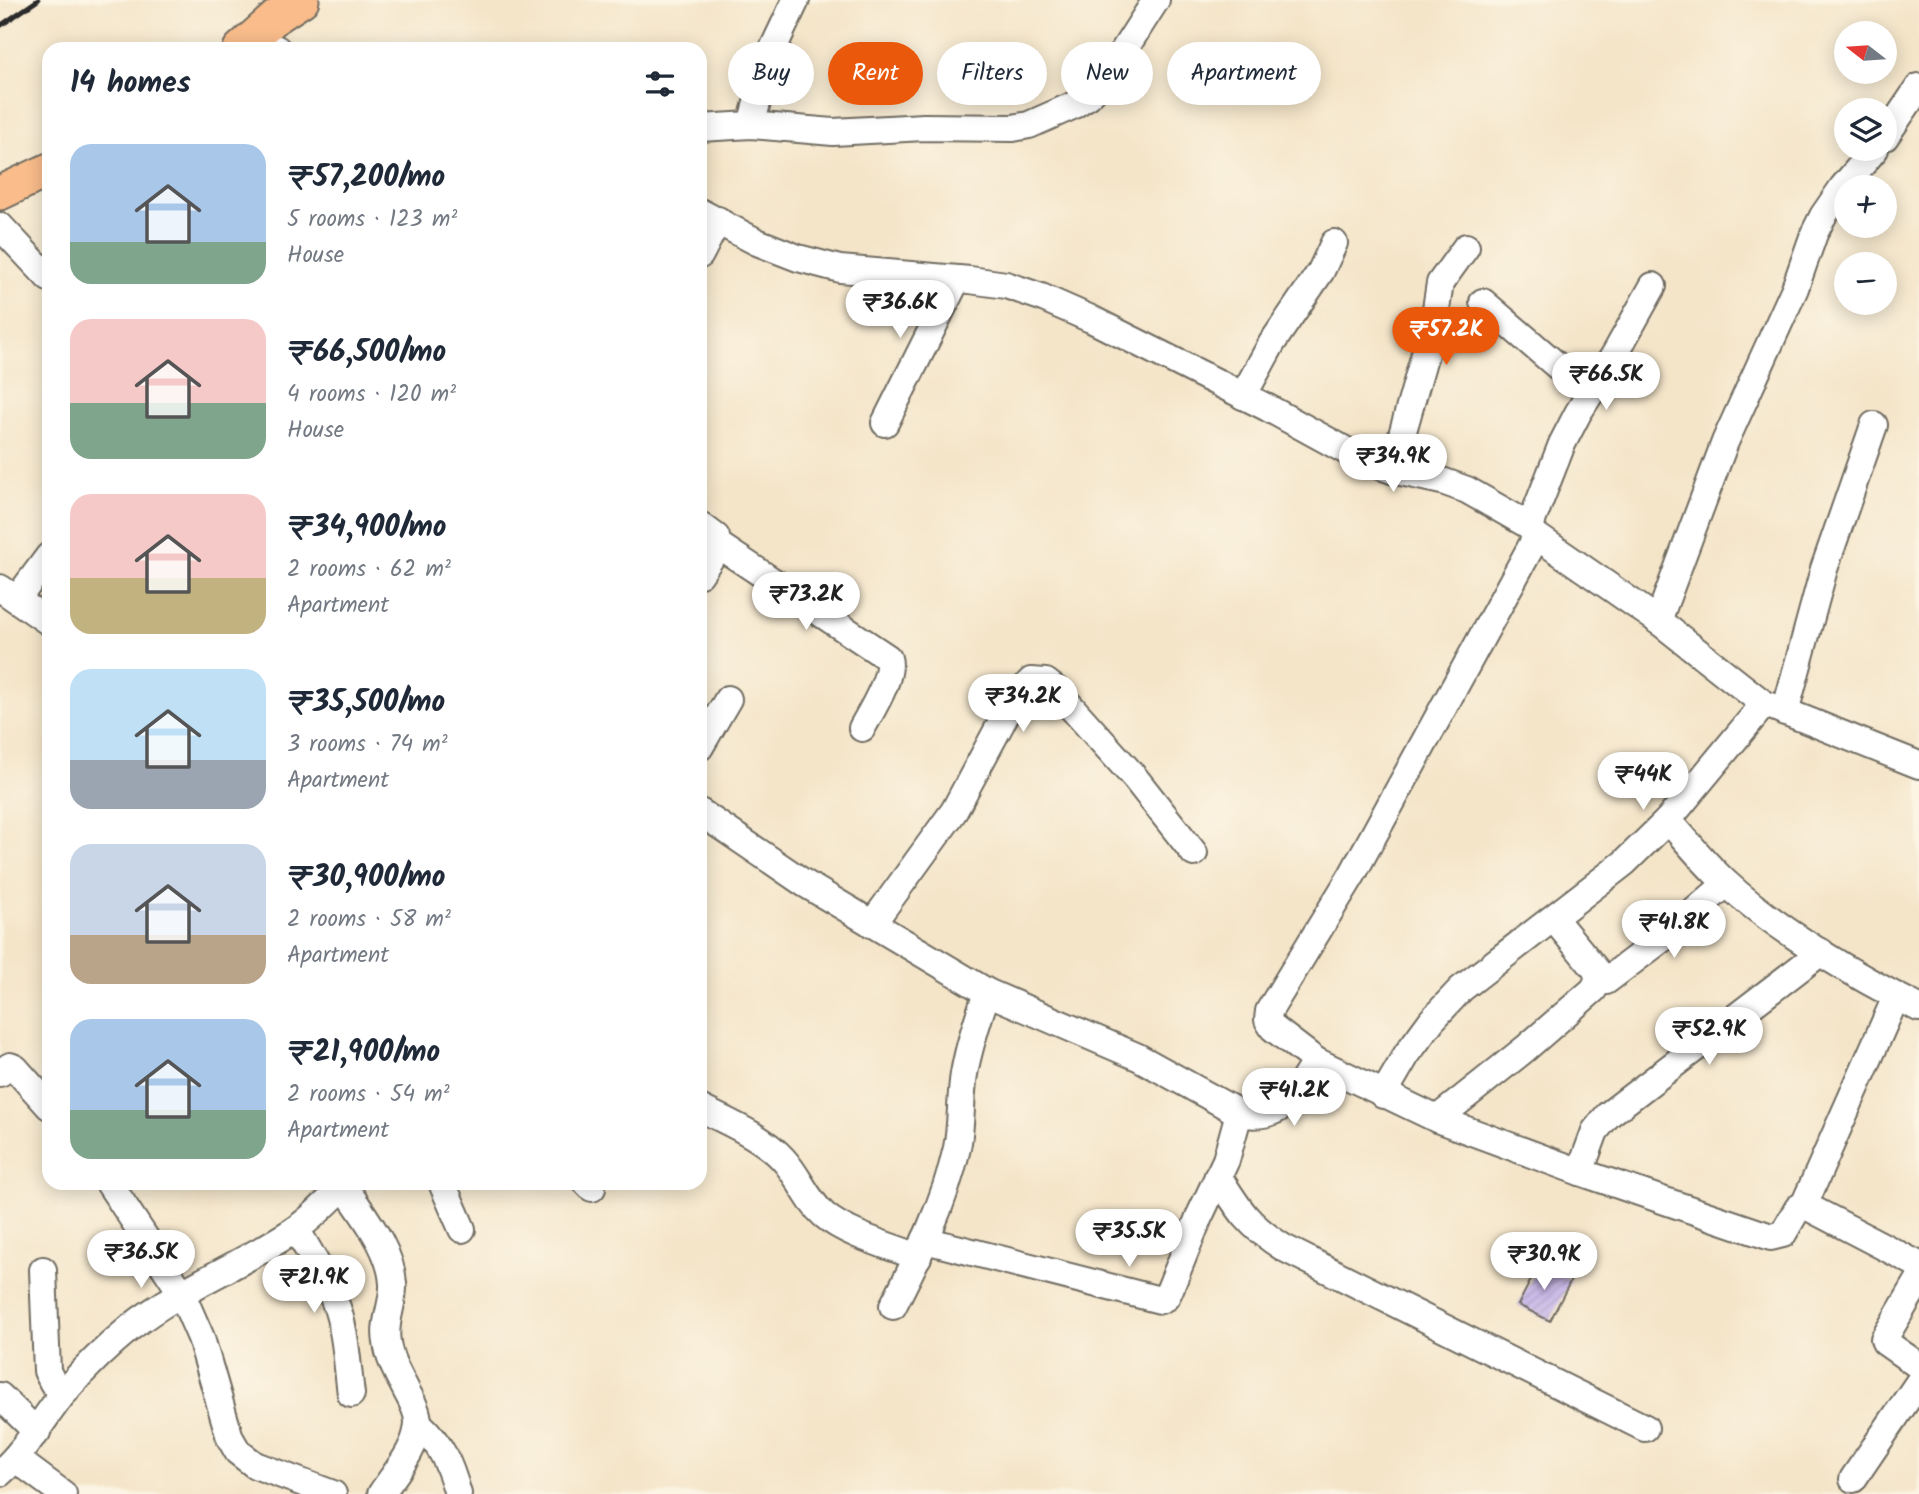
<!DOCTYPE html>
<meta charset="utf-8">
<style>
:root{--surface:#fff;--page:#f2f2f3;--text:#1f2937;--muted:#747a83;--accent:#ea580c}
body{margin:0;font-family:Kalam,sans-serif;background:var(--page);color:var(--text);height:100vh;display:flex;flex-direction:column;font-size:26px;white-space:nowrap}
*{box-sizing:border-box;margin:0}
p{font-size:23px;color:var(--muted)}
.icon{flex:none;width:38px;height:38px;fill:none;stroke:currentColor;stroke-width:2;stroke-linecap:round;stroke-linejoin:round}
.map{position:relative;flex:1;overflow:hidden}
.panel{position:absolute;left:42px;top:42px;width:665px;height:1148px;display:flex;flex-direction:column;background:var(--surface);border-radius:21px;box-shadow:0 4px 18px #0003}
.panel>*{flex:none}
.guide{position:absolute;left:728px;top:42px;width:665px;height:63px;display:flex;gap:14px}
.needle{width:46px;rotate:287deg}
.fabs{position:absolute;left:1834px;top:21px;display:grid;gap:14px}
.fabs a{display:grid;place-items:center;width:63px;height:63px;border-radius:50%;background:var(--surface);box-shadow:0 4px 18px #0003;font-size:35px}
.price{position:absolute;translate:-50% -60px;padding:0 16px;border-radius:24px;background:#fff;color:#222;font-size:23px;line-height:46px;filter:drop-shadow(0 2px 4px #0008)}
.price::after{content:'';position:absolute;left:50%;top:42px;width:21px;height:16px;margin-left:-10px;background:inherit;clip-path:polygon(0 0,100% 0,50% 100%)}
.price.on{background:var(--accent);color:#fff}
ul{padding:0;list-style:none}
li{display:flex;align-items:center;gap:21px;height:175px;padding:0 28px}
li span{display:grid;place-items:center;flex:none;width:196px;height:140px;border-radius:21px;color:#555}
li>.icon{margin-inline-start:auto}
span .icon{width:84px;height:84px;fill:#fffc;stroke-width:1}
li b{font-size:30px}
h2{display:flex;justify-content:space-between;align-items:center;height:84px;padding:0 28px;font-size:30px}
.pill{padding:0 24px;border-radius:32px;background:var(--surface);box-shadow:0 4px 18px #0003;font-size:24px;line-height:63px}
.pill.on{background:var(--accent);color:#fff}
.map>svg:first-child{display:block}
</style>
<div class="map">
<svg width="1919" height="1494" viewBox="0 0 1919 1494">
<defs>
<pattern id="building-hatch" width="6" height="6" patternUnits="userSpaceOnUse" patternTransform="scale(1.75)"><rect width="6" height="6" fill="#c4b3ea"/><path d="M-1 1l2-2M0 6l6-6M5 7l2-2" fill="none" stroke="#9f92be"/></pattern>
</defs>
<rect width="100%" height="100%" fill="#fcf5e5"/>
<filter id="ink" filterUnits="userSpaceOnUse"><feTurbulence type="fractalNoise" baseFrequency=".0143" numOctaves="2"/><feDisplacementMap in="SourceGraphic" scale="14" xChannelSelector="R" yChannelSelector="G"/><feConvolveMatrix kernelMatrix="1 2 1 2 8 2 1 2 1" color-interpolation-filters="sRGB"/></filter>
<filter id="wash" filterUnits="userSpaceOnUse"><feTurbulence type="fractalNoise" baseFrequency=".00686" numOctaves="4" result="noise"/><feDisplacementMap in="SourceGraphic" scale="28" xChannelSelector="R" yChannelSelector="G"/><feGaussianBlur stdDeviation="1.57" result="paint"/><feColorMatrix in="noise" values="0 0 0 0 0 0 0 0 0 0 0 0 0 0 0 0 0 1.4 0 .05"/><feComposite in="paint" operator="in"/></filter>
<g filter="url(#wash)">
<rect width="100%" height="100%" fill="#f4e5c9"/>
<g id="blocks">
<!-- building -->
<path fill="url(#building-hatch)" d="M1539,1264L1571,1280L1550,1321L1518,1305Z"/>
</g>
</g>
<g filter="url(#ink)">
<use href="#blocks" fill-opacity="0" stroke="#716c62" stroke-width="2"/>
<g fill="none" stroke-linecap="round" stroke-linejoin="round">
<defs>
<g id="minor">
<path d="M253,39L277,49"/>
<path d="M751,125L770,55L796,0"/>
<path d="M700,128L751,125L833,132L924,127L1013,128L1029,125L1072,106L1088,96L1110,72L1156,0"/>
<path d="M1885,137L1919,87"/>
<path d="M700,212L757,242L798,258L840,269L970,280L1006,285L1041,297L1091,319L1268,408L1365,461L1392,470L1442,481L1467,490L1530,526L1535,535L1532,545L1352,875L1269,1011L1268,1020L1273,1028L1316,1061"/>
<path d="M0,226L49,278"/>
<path d="M700,255L718,220"/>
<path d="M1483,302L1590,394"/>
<path d="M1243,396L1272,343L1321,271L1334,243"/>
<path d="M885,423L957,279"/>
<path d="M1392,470L1434,322L1440,283L1466,247"/>
<path d="M700,525L716,537L717,544L714,553L700,574"/>
<path d="M1530,526L1562,444L1578,413L1615,354L1653,286"/>
<path d="M717,544L888,658C894,676 871,711 862,728"/>
<path d="M0,588L49,622"/>
<path d="M17,599L49,556"/>
<path d="M1658,621L1725,442L1795,288L1814,234L1823,216L1843,187L1875,149"/>
<path d="M1771,706L1919,765"/>
<path d="M1785,712L1824,569L1874,425"/>
<path d="M700,747L728,699"/>
<path d="M700,812L804,883L987,992L1138,1057L1239,1113C1284,1122 1294,1094 1316,1061L1437,1119L1580,1172L1771,1237L1783,1234L1798,1208L1804,1205L1919,1265"/>
<path d="M1668,820C1687,841 1705,864 1726,883C1777,930 1857,977 1919,1008"/>
<path d="M872,924L954,811L1013,701L1031,681L1046,682L1055,689L1135,778L1194,853"/>
<path d="M1598,982L1606,981L1667,935L1726,884"/>
<path d="M0,1073L10,1066L15,1068L49,1106"/>
<path d="M1383,1095L1407,1054L1432,1020L1461,989L1624,863L1668,820L1764,704L1656,619L1535,535"/>
<path d="M700,1108C727,1122 762,1136 783,1159C799,1176 806,1199 824,1215C846,1234 890,1246 918,1257"/>
<path d="M1437,1119L1525,1049L1593,990L1598,982L1597,971L1554,919"/>
<path d="M1580,1172L1595,1131L1608,1115L1821,952"/>
<path d="M1218,1176C1239,1210 1249,1226 1284,1248L1645,1428"/>
<path d="M109,1183L181,1292L201,1338L230,1438L238,1452L255,1465L333,1494"/>
<path d="M342,1183C361,1213 391,1247 393,1284C394,1304 383,1322 387,1342C389,1360 399,1376 407,1392C412,1401 418,1412 418,1422C418,1448 394,1474 381,1494"/>
<path d="M442,1183L462,1229"/>
<path d="M587,1183L592,1188"/>
<path d="M1804,1205L1896,997"/>
<path d="M296,1229C310,1253 325,1276 335,1302C346,1330 347,1364 351,1394"/>
<path d="M925,1240L1160,1300L1166,1297L1170,1289L1199,1217L1226,1160L1239,1113"/>
<path d="M43,1270L47,1371L53,1383L66,1391"/>
<path d="M1919,1280L1884,1339L1885,1342L1919,1366"/>
<path d="M893,1306C919,1255 944,1205 957,1148C962,1124 960,1098 964,1074C969,1045 978,1019 987,992"/>
<path d="M0,1396L37,1432"/>
<path d="M418,1423C441,1443 450,1465 458,1494"/>
<path d="M16,1459L63,1494"/>
<path d="M0,1473C27,1449 43,1418 66,1390C86,1367 108,1346 131,1327C182,1287 242,1265 296,1229C315,1216 330,1199 347,1183"/>
<path d="M1853,1479L1919,1382"/>
</g>
<g id="major">
<path d="M240,49L276,17L302,0"/>
<path d="M0,193L49,170"/>
</g>
</defs>
<!-- minor casing -->
<use href="#minor" stroke="#716c62" stroke-width="30"/>
<!-- major casing -->
<use href="#major" stroke="#716c62" stroke-width="37"/>
<!-- minor -->
<use href="#minor" stroke="#fff" stroke-width="26"/>
<!-- major -->
<use href="#major" stroke="#f9bc8a" stroke-width="33"/>
<!-- rail -->
<path stroke="#2b2b2b" stroke-width="5" d="M0,26L38,0"/>
</g>
</g>
</svg>
<div class="fabs">
<a><svg class="needle" viewBox="-14 -14 28 28"><path d="M0-13l5 13h-10z" fill="#e53935"/><path d="M0 13l5-13h-10z" fill="#747a83"/></svg></a>
<a><svg class="icon" aria-label="layers" viewBox="0 0 24 24"><path d="M12 4l9 5-9 5-9-5zM3 14l9 5 9-5"/></svg></a>
<a>+</a>
<a>−</a>
</div>
<b class="price" style="left:900px;top:340px">₹36.6K</b>
<b class="price on" style="left:1446px;top:367px">₹57.2K</b>
<b class="price" style="left:1606px;top:412px">₹66.5K</b>
<b class="price" style="left:1393px;top:494px">₹34.9K</b>
<b class="price" style="left:806px;top:632px">₹73.2K</b>
<b class="price" style="left:1023px;top:734px">₹34.2K</b>
<b class="price" style="left:1643px;top:812px">₹44K</b>
<b class="price" style="left:1674px;top:960px">₹41.8K</b>
<b class="price" style="left:1709px;top:1067px">₹52.9K</b>
<b class="price" style="left:1294px;top:1128px">₹41.2K</b>
<b class="price" style="left:1129px;top:1269px">₹35.5K</b>
<b class="price" style="left:141px;top:1290px">₹36.5K</b>
<b class="price" style="left:1544px;top:1292px">₹30.9K</b>
<b class="price" style="left:314px;top:1315px">₹21.9K</b>
<div class="guide">
<a class="pill">Buy</a>
<a class="pill on">Rent</a>
<a class="pill">Filters</a>
<a class="pill">New</a>
<a class="pill">Apartment</a>
</div>
<section class="panel">
<h2>14 homes<svg class="icon" aria-label="filters" viewBox="0 0 24 24"><path d="M4 7h16M4 17h16"/><circle cx="9" cy="7" r="2"/><circle cx="15" cy="17" r="2"/></svg></h2>
<ul>
<li><span style="background:linear-gradient(#a9c7e8 70%,#7fa58c 0)"><svg class="icon" aria-label="home" viewBox="0 0 24 24"><path d="M3 11l9-7 9 7M6 9v11h12V9"/></svg></span><div><b>₹57,200/mo</b><p>5 rooms · 123 m²</p><p>House</p></div></li>
<li><span style="background:linear-gradient(#f6c9c9 60%,#7fa58c 0)"><svg class="icon" aria-label="home" viewBox="0 0 24 24"><path d="M3 11l9-7 9 7M6 9v11h12V9"/></svg></span><div><b>₹66,500/mo</b><p>4 rooms · 120 m²</p><p>House</p></div></li>
<li><span style="background:linear-gradient(#f6c9c9 60%,#c2b280 0)"><svg class="icon" aria-label="home" viewBox="0 0 24 24"><path d="M3 11l9-7 9 7M6 9v11h12V9"/></svg></span><div><b>₹34,900/mo</b><p>2 rooms · 62 m²</p><p>Apartment</p></div></li>
<li><span style="background:linear-gradient(#bfe0f5 65%,#9aa5b1 0)"><svg class="icon" aria-label="home" viewBox="0 0 24 24"><path d="M3 11l9-7 9 7M6 9v11h12V9"/></svg></span><div><b>₹35,500/mo</b><p>3 rooms · 74 m²</p><p>Apartment</p></div></li>
<li><span style="background:linear-gradient(#c9d6e8 65%,#b9a48a 0)"><svg class="icon" aria-label="home" viewBox="0 0 24 24"><path d="M3 11l9-7 9 7M6 9v11h12V9"/></svg></span><div><b>₹30,900/mo</b><p>2 rooms · 58 m²</p><p>Apartment</p></div></li>
<li><span style="background:linear-gradient(#a9c7e8 65%,#7fa58c 0)"><svg class="icon" aria-label="home" viewBox="0 0 24 24"><path d="M3 11l9-7 9 7M6 9v11h12V9"/></svg></span><div><b>₹21,900/mo</b><p>2 rooms · 54 m²</p><p>Apartment</p></div></li>
</ul>
</section>
</div>
